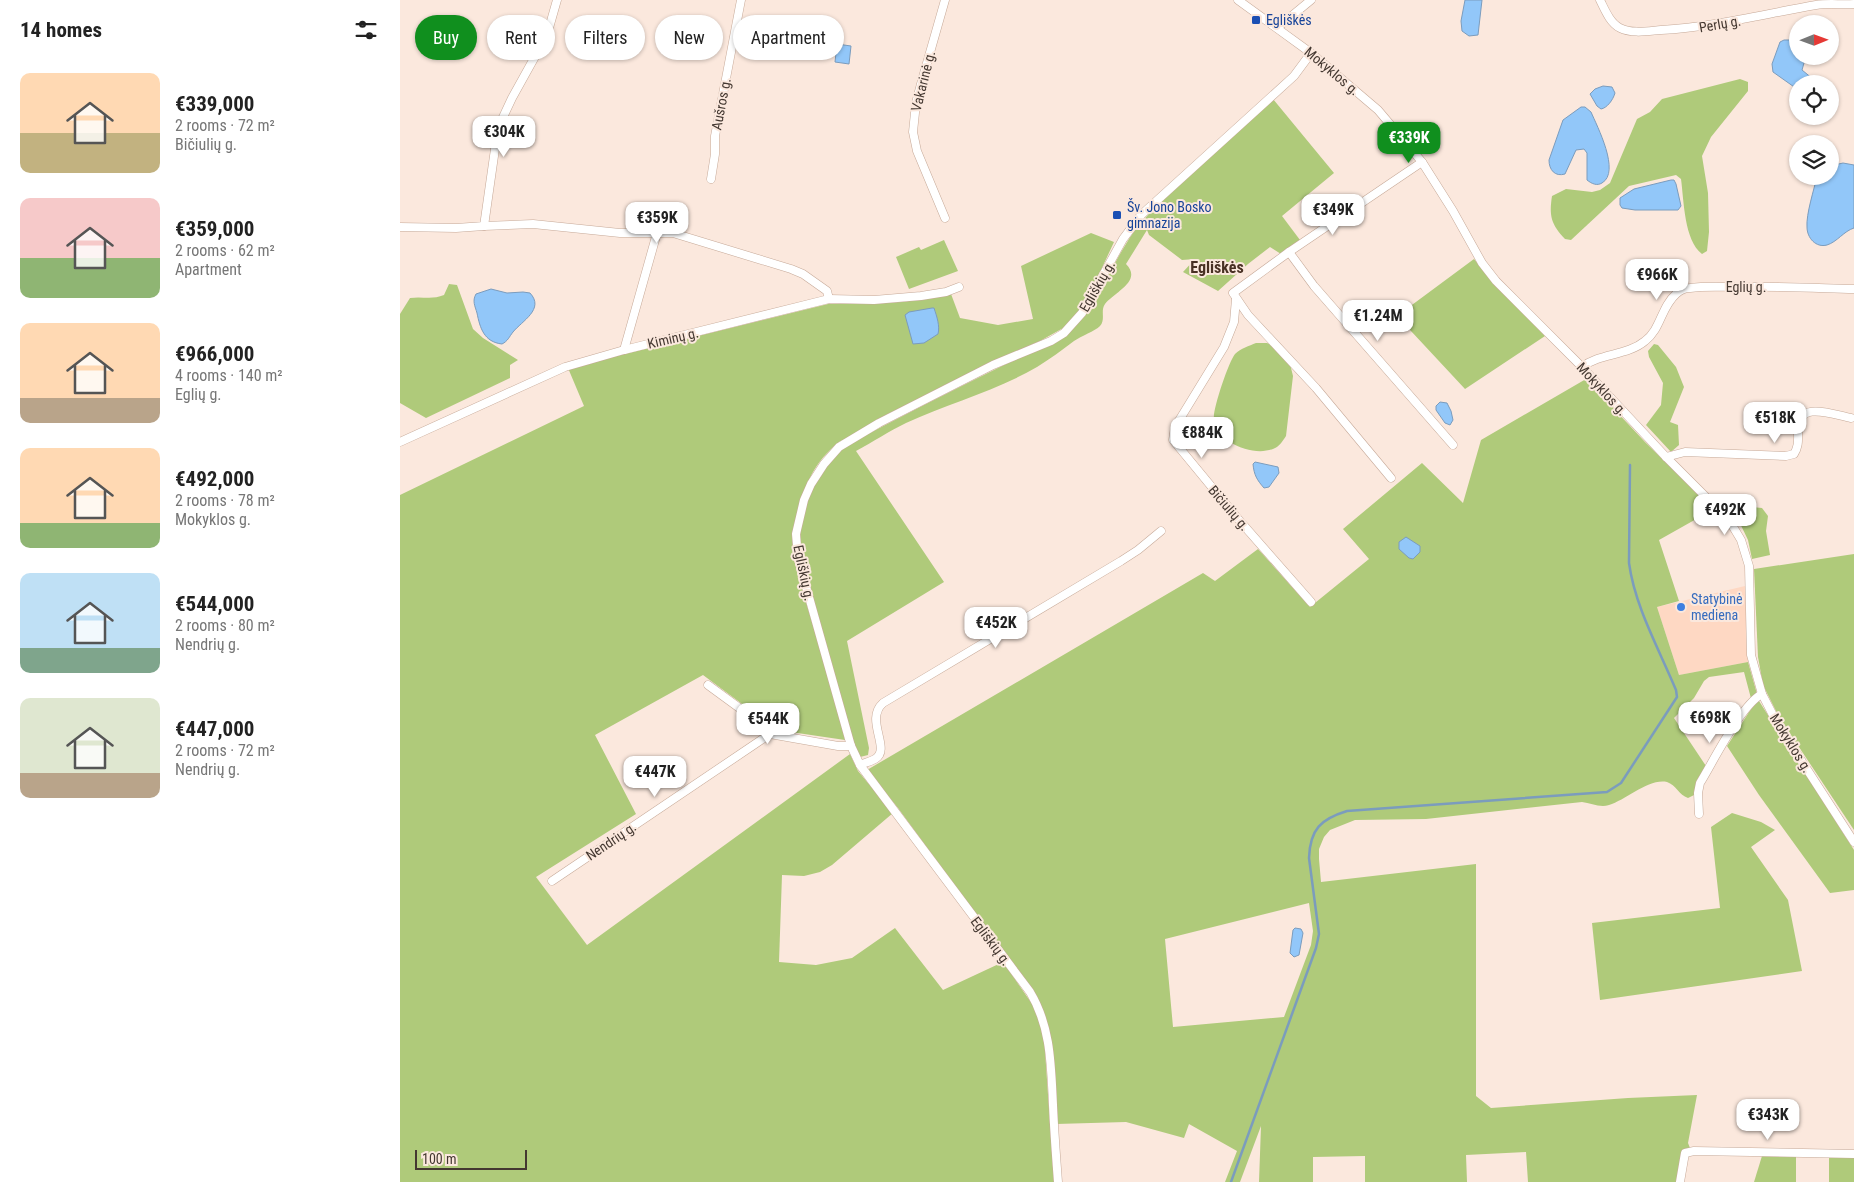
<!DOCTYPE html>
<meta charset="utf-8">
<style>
:root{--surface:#fff;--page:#f6f6f6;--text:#222;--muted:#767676;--accent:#108f1e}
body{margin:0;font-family:"Roboto Condensed",sans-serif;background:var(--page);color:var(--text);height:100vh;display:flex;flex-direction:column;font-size:19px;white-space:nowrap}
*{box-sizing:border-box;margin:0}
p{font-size:16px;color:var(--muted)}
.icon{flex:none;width:28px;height:28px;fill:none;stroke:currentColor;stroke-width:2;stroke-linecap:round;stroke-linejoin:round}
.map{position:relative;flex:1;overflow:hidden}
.sheet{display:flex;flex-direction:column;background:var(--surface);width:400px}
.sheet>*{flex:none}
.top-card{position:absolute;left:15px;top:15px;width:475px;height:45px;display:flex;gap:10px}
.needle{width:32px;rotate:89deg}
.fabs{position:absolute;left:1389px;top:15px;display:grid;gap:10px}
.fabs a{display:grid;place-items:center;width:50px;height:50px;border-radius:50%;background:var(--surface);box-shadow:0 1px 4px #0004;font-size:25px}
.scale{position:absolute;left:15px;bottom:12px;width:112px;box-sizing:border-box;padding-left:5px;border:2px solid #443831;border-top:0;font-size:14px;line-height:18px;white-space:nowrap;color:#443831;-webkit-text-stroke:4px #fbe8dd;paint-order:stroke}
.price{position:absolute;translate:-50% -42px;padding:0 11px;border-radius:10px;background:#fff;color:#222;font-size:16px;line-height:32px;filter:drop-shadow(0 1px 2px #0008)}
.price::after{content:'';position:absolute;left:50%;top:30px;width:15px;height:11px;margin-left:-8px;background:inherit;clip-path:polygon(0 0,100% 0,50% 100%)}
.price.selected{background:var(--accent);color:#fff}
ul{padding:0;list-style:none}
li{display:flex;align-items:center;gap:15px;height:125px;padding:0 20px}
li span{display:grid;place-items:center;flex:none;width:140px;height:100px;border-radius:10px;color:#555}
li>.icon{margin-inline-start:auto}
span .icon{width:60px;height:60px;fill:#fffc;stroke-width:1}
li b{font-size:21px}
h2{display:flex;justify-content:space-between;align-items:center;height:60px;padding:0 20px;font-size:21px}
.pill{padding:0 18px;border-radius:22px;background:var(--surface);box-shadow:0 1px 4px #0004;font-size:18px;line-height:45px}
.pill.selected{background:var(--accent);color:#fff}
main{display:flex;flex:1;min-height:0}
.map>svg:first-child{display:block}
</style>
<main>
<section class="sheet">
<h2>14 homes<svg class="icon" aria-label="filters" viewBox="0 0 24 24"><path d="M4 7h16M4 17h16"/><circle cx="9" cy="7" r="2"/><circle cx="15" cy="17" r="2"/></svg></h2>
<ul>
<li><span style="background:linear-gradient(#ffd9b3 60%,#c2b280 0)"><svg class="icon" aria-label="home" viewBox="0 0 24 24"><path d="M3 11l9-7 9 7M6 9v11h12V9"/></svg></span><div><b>€339,000</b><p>2 rooms · 72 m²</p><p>Bičiulių g.</p></div></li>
<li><span style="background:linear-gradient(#f6c9c9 60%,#8fb573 0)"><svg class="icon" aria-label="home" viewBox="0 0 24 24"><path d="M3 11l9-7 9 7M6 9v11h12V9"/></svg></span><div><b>€359,000</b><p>2 rooms · 62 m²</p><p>Apartment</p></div></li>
<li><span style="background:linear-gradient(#ffd9b3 75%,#b9a48a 0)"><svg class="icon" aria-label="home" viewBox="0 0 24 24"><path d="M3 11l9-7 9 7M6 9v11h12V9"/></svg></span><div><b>€966,000</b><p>4 rooms · 140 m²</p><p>Eglių g.</p></div></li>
<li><span style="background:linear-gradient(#ffd9b3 75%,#8fb573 0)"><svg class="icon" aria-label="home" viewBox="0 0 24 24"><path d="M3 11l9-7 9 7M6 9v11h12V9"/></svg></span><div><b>€492,000</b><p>2 rooms · 78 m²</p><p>Mokyklos g.</p></div></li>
<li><span style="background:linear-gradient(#bfe0f5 75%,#7fa58c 0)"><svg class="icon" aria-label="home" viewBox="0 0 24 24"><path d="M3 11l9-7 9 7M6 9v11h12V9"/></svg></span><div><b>€544,000</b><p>2 rooms · 80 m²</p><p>Nendrių g.</p></div></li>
<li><span style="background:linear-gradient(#dfe7d0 75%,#b9a48a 0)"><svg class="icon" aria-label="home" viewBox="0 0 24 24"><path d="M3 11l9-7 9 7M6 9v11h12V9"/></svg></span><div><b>€447,000</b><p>2 rooms · 72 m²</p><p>Nendrių g.</p></div></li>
</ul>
</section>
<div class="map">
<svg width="1454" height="1182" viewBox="0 0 1454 1182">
<rect width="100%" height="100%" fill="#fbe8dd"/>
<!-- built -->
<path fill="#fed8c3" d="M1345,586L1348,662L1279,675L1257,607Z"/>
<!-- green -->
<g fill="#afca7a" fill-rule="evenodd">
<path d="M1340,79L1348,82V91L1311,137L1302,156L1308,193L1309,232L1307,251L1302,254C1284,240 1284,201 1281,179L1276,175L1229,186L1171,240L1165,239C1151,224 1149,216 1152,196L1166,189L1192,192L1200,190L1210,183L1237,119L1250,112L1262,99Z"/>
<path d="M873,99L934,173L882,216L900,240L881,254L870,247L848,264L818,291L783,272L795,259L782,260L749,235L747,230L726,264C743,281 714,292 705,304C700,311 706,319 700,326C695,331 681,336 674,341C662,350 650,359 637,367C596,391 549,403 506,423C489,431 473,442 456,451L544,582L447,641L469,748L468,755L460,757L455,748L404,572C402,561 400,549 400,538C402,503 419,468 445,446C498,418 551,391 604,365C631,352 659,345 679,322C699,300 710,269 726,244C735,228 747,216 759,203Z"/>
<path d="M691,233L714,242L701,270L679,311L665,327L640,341L585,365L439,442C410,466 403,489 398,525C395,546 394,554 398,575L436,703L445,740L377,730L303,675L195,735L236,814L136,877L187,945L450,754L458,771L493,813L432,865L420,872L404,876L382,875L379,962L416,965L452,958L495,928L543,990L603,962L637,1011L644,1036L654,1182H0V495L184,406L168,368L428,304L502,302L551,294L560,318L598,325L633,319L621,266Z"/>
<path d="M544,240L558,271L509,289L496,257L519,247L521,250Z"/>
<path d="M1074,259L1099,289L1145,336L1065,389L997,316Z"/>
<path d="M49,284L57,285L73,329L83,338L118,360L110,365V378L26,418L0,403V314L10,298C22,296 32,300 44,295Z"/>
<path d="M856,343H867L874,346L890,364L893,376L886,436C882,442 879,447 873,449C852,457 817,442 814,419C812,411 829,361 835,354C841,348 849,346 856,343Z"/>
<path d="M1254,344L1258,345L1276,367L1284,387L1270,422L1278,425L1279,445L1271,452L1246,425L1261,405L1263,383L1249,357L1248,351Z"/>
<path d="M1186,379L1245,442L1314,509L1259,540L1279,601L1257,607L1279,675L1348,662L1359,701L1454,850V890L1430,893L1359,795L1327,746L1353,706L1344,672L1309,677L1304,681L1294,698L1274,718L1306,766L1297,780L1294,795L1288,798C1279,795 1276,785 1267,782C1249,778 1226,800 1209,805C1200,808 1191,803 1182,802L1026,819L955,820L930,830L924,837L919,849V859L921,882L1076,864V1096L1091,1108L1228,1098L1297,1095L1288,1143L1290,1148L1282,1156L1277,1182H1128L1126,1152L1066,1155L1067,1182H965V1156L913,1157V1182H859L861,1126L840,1182H825L837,1151L789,1124L784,1138L726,1122L656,1124C653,1082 656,1038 638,999L498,808L467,770L803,573L815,581L858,549L910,607L969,559L943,529L1022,463L1063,503L1081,440ZM909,903L913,931L911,945L884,1017L773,1027L765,939Z"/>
<path d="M1352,507L1362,508L1368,516L1366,531L1370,555L1352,559L1348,540L1336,515Z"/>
<path d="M1454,554V830L1379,717L1363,685L1358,657L1354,569Z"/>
<path d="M1332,813L1361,822L1375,830L1351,847L1388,900L1402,971L1200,1000L1192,923L1320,908L1311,827Z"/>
<path d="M1362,1156H1396V1182H1354Z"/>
<path d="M1454,1156V1182H1429V1157Z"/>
</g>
<!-- water -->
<g fill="#92c7f9" stroke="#7b9cbd">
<path d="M1065,0H1082L1078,35L1069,36L1062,31L1061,21Z"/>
<path d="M387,36H391C396,42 401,47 396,55C386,53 382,45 387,36Z"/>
<path d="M1384,40H1397L1398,56H1406L1402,70L1413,79L1414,84H1398L1397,89L1373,72L1372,64L1380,42Z"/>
<path d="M416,41C422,43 424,47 424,54H416L413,51V43Z"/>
<path d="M437,44L451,46L449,64L435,62Z"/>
<path d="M1203,86L1212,87L1215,93C1213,100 1207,108 1201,109L1197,106L1190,94L1195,89Z"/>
<path d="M1181,107H1185L1191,112C1197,126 1221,172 1202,183C1197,186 1192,184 1187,180V153L1184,149L1176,150L1165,174C1155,177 1149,170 1149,160L1163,120Z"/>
<path d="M1443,163L1454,165V228C1444,231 1437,242 1427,245C1416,248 1407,238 1407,227C1406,214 1414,190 1417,176H1430V166Z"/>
<path d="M1271,180H1274L1276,184L1281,206L1278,210H1235L1222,208L1220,205V198L1234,189Z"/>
<path d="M91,289L107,293L123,292L130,293C145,309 122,321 113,332C109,337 108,341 102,344C84,342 80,328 77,313C75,306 72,301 76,294Z"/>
<path d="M532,308H534C537,317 540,326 538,334L524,343L513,344L505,315L509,312Z"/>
<path d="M1040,402L1047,403L1051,411L1053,420L1050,425L1045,423L1036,410V406Z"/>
<path d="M855,462L878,467L879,473L869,487L864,488C857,480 854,475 853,464Z"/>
<path d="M1006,537L1020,546V552L1013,559L1009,558L999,549V542Z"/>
<path d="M895,928L901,929L903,933L899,955L894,957L890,953L893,930Z"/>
</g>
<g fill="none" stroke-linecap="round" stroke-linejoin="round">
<!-- stream -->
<path stroke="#7b9cbd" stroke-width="2.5" d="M831,1182L916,948L919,934L909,858C910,829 921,819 947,811L1207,792L1221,783L1277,697L1276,690C1259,649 1235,607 1229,563L1230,465"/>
<defs>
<g id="street">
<path d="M838,0L911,53L978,110L1022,162L1053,211L1082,263L1096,281L1182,367L1266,457L1321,512L1332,525L1341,540L1349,566L1351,655L1362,694L1377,723L1454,842"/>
<path d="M1200,0C1205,10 1210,23 1220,28C1232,34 1248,31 1261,30C1314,27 1364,14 1416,5C1429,3 1441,5 1454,4"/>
<path d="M877,28L911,0"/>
<path d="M311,179L315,154V136L341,0"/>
<path d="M545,218L517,151L513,132L516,103L521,84L545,0"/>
<path d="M84,226L133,224L220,233H273L391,269L403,274L427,291L429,299"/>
<path d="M0,227L56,228L84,226L98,128L112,98L147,35L157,0"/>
<path d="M889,252L914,286L1053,445"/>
<path d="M836,299L834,322L824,347L775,427L773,440L839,520L911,602"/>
<path d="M224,350L257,233"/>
<path d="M1182,367C1200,353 1227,356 1245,341C1261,329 1261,307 1276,294C1280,290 1285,288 1290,288C1305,286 1320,287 1335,287C1375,286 1415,288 1454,289"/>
<path d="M0,442L165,367L224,350L429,299L474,300L521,296L546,292L559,287"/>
<path d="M1266,457L1285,452L1386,456L1394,454C1399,446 1398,440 1398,431C1397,400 1431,414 1451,418"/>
<path d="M991,478L916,388L848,315L833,293L889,252L1022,162"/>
<path d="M308,685L364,726L370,734L438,746H451"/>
<path d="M460,765C464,763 470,762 475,759C492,749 464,720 483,703L721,561L738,550L761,531"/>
<path d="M1299,814L1298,793L1300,783C1313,762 1341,705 1362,694"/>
<path d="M152,881L370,734"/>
<path d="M658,1182C656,1156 654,1130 653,1105C651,1065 651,1027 630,992L460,765L451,746L398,558L396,534L404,500L411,484L424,464L439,447L479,423L593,365L651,341L664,333L682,313L723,239L741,215L894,76L911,53"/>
<path d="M1280,1182L1285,1153L1294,1151L1454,1154"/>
</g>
</defs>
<!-- street casing -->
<use href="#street" stroke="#c6a998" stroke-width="9"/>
<!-- street -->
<use href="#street" stroke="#fff" stroke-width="8"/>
</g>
<!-- markers -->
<g fill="#1a4fb4" stroke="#fbe8dd" stroke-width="2">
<rect x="851" y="15" width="10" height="10" rx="2.5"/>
<rect x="712" y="210" width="10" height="10" rx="2.5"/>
</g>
<circle fill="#3f7fe0" stroke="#fbe8dd" stroke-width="2" cx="1281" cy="607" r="5"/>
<g text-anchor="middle" stroke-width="4" stroke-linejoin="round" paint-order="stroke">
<!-- transit labels -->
<g font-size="14" fill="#164399" stroke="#fbe8dd" text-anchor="start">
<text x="866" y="25">Egliškės</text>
<text x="727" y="212">Šv. Jono Bosko<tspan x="727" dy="16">gimnazija</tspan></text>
</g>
<!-- street labels -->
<g font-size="14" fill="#443831" stroke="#fbe8dd">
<text transform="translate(1320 24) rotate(-10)" y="5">Perlų g.</text>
<text transform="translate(932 71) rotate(40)" y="5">Mokyklos g.</text>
<text transform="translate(523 81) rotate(-76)" y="5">Vakarinė g.</text>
<text transform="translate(321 104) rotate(-79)" y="5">Aušros g.</text>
<text transform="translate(697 286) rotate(-60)" y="5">Egliškių g.</text>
<text x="1346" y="292">Eglių g.</text>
<text transform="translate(273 338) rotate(-13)" y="5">Kiminų g.</text>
<text transform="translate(1202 389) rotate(47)" y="5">Mokyklos g.</text>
<text transform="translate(829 508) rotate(49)" y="5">Bičiulių g.</text>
<text transform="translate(404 573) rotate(78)" y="5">Egliškių g.</text>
<text transform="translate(1391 743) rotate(58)" y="5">Mokyklos g.</text>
<text transform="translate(211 841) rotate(-34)" y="5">Nendrių g.</text>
<text transform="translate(591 941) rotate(53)" y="5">Egliškių g.</text>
</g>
<!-- shop labels -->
<g font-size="14" fill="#366cbe" stroke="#fbe8dd" text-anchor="start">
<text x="1291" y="604">Statybinė<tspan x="1291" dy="16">mediena</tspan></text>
</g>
<!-- quarter labels -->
<g font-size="16" font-weight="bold" fill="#483023" stroke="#fbe8dd">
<text x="817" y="273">Egliškės</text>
</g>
</g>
</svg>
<div class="fabs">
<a><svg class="needle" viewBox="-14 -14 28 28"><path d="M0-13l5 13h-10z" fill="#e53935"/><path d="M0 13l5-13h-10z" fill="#767676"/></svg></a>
<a><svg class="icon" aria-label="locate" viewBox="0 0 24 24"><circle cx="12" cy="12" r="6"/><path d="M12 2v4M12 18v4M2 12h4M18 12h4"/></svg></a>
<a><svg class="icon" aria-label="layers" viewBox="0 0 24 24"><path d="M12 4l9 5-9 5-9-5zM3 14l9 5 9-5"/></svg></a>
</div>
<div class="scale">100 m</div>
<b class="price" style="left:104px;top:158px">€304K</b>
<b class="price selected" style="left:1009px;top:164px">€339K</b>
<b class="price" style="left:933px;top:236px">€349K</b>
<b class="price" style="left:257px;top:244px">€359K</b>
<b class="price" style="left:1257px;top:301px">€966K</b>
<b class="price" style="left:978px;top:342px">€1.24M</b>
<b class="price" style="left:1375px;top:444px">€518K</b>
<b class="price" style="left:802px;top:459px">€884K</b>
<b class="price" style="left:1325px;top:536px">€492K</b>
<b class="price" style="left:596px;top:649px">€452K</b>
<b class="price" style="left:1310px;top:744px">€698K</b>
<b class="price" style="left:368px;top:745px">€544K</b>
<b class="price" style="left:255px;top:798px">€447K</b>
<b class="price" style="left:1368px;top:1141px">€343K</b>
<div class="top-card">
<a class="pill selected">Buy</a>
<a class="pill">Rent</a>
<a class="pill">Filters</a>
<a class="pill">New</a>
<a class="pill">Apartment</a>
</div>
</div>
</main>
